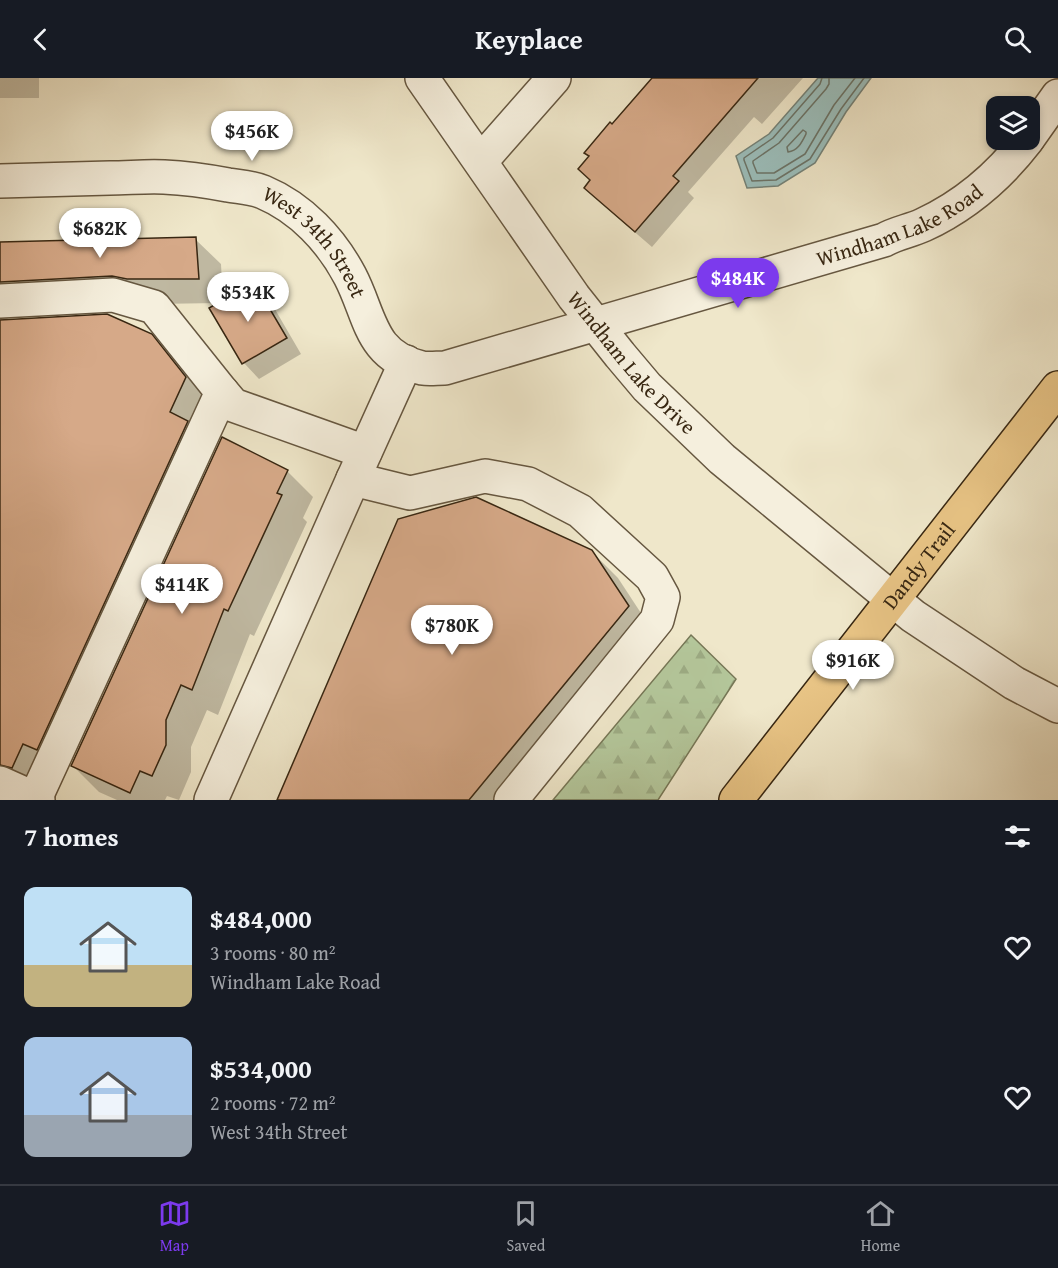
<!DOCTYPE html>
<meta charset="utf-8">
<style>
:root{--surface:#171b24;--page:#20242c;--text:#f1f3f6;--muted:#9ea1a6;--line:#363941;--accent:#7c3aed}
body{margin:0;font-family:"Gentium Book Plus",serif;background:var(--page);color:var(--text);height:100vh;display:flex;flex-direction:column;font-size:22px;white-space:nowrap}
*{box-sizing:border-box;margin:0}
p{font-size:20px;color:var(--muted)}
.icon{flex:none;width:33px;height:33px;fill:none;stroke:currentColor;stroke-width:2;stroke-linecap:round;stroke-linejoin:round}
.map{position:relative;height:722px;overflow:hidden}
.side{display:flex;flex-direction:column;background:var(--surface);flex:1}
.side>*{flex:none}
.controls{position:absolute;left:986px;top:18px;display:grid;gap:12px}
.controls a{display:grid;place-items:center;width:54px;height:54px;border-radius:12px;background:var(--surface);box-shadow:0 3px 9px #0003;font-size:30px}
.price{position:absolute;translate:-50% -51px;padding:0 14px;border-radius:21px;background:#fff;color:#222;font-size:20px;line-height:39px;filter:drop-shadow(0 2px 3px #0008)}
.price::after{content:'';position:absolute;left:50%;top:36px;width:18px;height:14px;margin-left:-9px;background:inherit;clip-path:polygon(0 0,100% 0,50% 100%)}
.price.on{background:var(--accent);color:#fff}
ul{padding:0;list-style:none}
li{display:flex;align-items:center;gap:18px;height:150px;padding:0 24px}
li span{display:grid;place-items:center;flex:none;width:168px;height:120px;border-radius:12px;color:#555}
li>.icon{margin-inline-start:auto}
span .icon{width:72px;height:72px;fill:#fffc;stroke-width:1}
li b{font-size:26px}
h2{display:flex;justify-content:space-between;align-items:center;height:72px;padding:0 24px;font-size:26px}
header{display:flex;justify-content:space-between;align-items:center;height:78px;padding:0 24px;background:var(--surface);font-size:27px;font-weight:700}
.menu{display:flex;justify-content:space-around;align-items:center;height:84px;border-top:2px solid var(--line);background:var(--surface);font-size:16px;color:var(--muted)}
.menu a{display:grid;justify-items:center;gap:3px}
.menu .on{color:var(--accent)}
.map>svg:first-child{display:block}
</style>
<header><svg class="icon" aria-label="back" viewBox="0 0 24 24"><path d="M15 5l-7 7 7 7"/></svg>Keyplace<svg class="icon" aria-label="search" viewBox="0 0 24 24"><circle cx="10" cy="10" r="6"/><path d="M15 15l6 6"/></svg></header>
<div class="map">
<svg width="1058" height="722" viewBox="0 0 1058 722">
<defs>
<pattern id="forest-firs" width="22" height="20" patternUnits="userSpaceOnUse" patternTransform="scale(1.5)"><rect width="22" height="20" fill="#b4c79b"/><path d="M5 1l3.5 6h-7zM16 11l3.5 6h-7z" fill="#9cab84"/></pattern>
</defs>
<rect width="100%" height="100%" fill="#efe7ca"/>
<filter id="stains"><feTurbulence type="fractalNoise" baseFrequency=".00333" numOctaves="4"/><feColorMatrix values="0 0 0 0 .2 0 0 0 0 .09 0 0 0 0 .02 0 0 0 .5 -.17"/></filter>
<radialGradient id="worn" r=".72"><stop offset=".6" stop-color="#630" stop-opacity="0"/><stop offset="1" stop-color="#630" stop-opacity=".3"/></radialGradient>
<!-- forest -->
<path fill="url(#forest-firs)" stroke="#767756" stroke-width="1.5" d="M691,557L736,601L658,722H553Z"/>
<!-- water -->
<path fill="#9bbfbd" stroke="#738279" stroke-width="1.5" d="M818,0H871L846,34L815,85L778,108L747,110L736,78L769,56Z"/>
<!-- shadow -->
<g fill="#0003">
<rect x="0" y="0" width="39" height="20"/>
<path d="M654,0H803L762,46L754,39L688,114L694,120L652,169L601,125L586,110L592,103L613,48Z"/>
<path d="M195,161L221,186L223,224L253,206L269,221L301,276L259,301L244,285L211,231L221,225L153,226L14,232L8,239L7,243L151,258L177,283L210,325L62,696L0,714V166Z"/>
<path d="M287,393L313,419L303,440L307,444L254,558L250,556L218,637L207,632L191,669V694L179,722L167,718L165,722H117L99,714L73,688Z"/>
<path d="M399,442L591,473L618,500L654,555L516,722H278Z"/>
</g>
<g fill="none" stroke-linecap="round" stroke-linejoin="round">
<!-- shore -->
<g stroke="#6a7368" stroke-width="1.5">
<path d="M822,0L820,6L773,60L744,80V82L752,103L776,102L810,81L841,31L864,0"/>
<path d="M829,0V6L826,11L779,65L753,83V85L757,95H774L805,76L834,27L855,0"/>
<path d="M803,52L806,54V56C802,64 798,73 788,74L787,69Z"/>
</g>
</g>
<!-- building -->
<g fill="#d6a988" stroke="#382712" stroke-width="1.5">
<path d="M652,0H758L673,98L679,103L635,154L584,110L590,102L578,91L589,78L584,75L610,44L612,46Z"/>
<path d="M196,159L199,201H127L112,198L0,204V164Z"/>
<path d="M254,204L287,260L242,286L209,230Z"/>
<path d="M107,236L152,256L186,299L170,334L188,343L37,672L23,666L12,690L0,687V242Z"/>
<path d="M222,359L288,392L277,415L282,417L228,533L224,531L192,612L181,607L166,642V667L152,698L140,693L130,715L71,688Z"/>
<path d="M476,419L592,472L629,528L469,722H277L398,441Z"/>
</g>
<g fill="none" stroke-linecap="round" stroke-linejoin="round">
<defs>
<g id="minor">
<path id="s1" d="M422,0L574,219L620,277L647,309L722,381L913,538L1014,605L1058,628"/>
<path d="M1029,59L1058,18"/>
<path d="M481,83L554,0"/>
<path id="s2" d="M0,103C37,102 73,101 110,100C128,100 146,98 164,99C186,100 207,103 228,107C240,109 251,109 263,114C301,130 331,162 350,198C371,238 369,278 422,290C429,291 437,290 445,290L884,162C896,155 910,153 923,147C964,128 1000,97 1027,62"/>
<path d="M0,223L113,217L154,229L222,314L35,721"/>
<path d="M222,314L233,327L365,374"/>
<path d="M353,401L410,415L485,398L528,406L580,433L652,499L663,519L657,542L511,722"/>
<path d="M0,705L38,722"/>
<path d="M211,722L353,401L406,284"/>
</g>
<g id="major">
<path id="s3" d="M736,722L1058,310"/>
</g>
</defs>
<!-- minor casing -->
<use href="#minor" stroke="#665740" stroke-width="36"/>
<!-- major casing -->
<use href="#major" stroke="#382712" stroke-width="36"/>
<!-- minor -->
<use href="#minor" stroke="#f5efdd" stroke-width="33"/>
<!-- major -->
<use href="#major" stroke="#e8c485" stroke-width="33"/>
</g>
<g text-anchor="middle" stroke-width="5" stroke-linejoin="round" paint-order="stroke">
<!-- street labels -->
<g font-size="21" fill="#382712" stroke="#f5efdd">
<text dy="7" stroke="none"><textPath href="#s2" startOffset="1011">Windham Lake Road</textPath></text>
<text dy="7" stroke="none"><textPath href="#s2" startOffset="338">West 34th Street</textPath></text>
<text dy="7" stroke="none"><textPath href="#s1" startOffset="354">Windham Lake Drive</textPath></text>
<text dy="7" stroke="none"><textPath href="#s3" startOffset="297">Dandy Trail</textPath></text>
</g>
</g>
<rect width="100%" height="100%" filter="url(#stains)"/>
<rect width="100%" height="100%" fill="url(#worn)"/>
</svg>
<div class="controls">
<a><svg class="icon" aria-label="layers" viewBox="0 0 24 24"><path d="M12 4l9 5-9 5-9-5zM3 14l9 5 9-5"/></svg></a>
</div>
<b class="price" style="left:252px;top:84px">$456K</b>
<b class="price" style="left:100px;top:181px">$682K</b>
<b class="price on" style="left:738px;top:231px">$484K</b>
<b class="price" style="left:248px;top:245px">$534K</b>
<b class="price" style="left:182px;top:537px">$414K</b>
<b class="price" style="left:452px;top:578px">$780K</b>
<b class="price" style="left:853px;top:613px">$916K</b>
</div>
<section class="side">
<h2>7 homes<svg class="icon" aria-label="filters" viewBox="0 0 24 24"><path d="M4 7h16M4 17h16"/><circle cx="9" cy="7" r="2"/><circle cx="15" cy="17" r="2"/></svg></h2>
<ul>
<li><span style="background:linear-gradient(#bfe0f5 65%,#c2b280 0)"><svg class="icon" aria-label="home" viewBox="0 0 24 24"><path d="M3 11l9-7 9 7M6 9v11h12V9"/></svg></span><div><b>$484,000</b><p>3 rooms · 80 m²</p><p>Windham Lake Road</p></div><svg class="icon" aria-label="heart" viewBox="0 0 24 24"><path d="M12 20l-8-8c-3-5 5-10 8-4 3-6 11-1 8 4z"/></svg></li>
<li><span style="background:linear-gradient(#a9c7e8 65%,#9aa5b1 0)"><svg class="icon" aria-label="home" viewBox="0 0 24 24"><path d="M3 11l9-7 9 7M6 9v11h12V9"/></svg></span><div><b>$534,000</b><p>2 rooms · 72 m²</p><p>West 34th Street</p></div><svg class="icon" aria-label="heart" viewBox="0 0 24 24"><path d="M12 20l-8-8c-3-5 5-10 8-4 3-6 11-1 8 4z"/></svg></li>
</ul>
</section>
<nav class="menu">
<a class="on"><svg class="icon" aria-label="map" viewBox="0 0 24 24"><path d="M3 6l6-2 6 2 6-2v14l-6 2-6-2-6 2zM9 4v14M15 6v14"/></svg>Map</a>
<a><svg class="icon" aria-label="saved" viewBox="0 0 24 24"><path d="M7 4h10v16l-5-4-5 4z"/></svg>Saved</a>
<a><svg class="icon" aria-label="home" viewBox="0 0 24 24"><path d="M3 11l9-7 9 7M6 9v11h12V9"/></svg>Home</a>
</nav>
